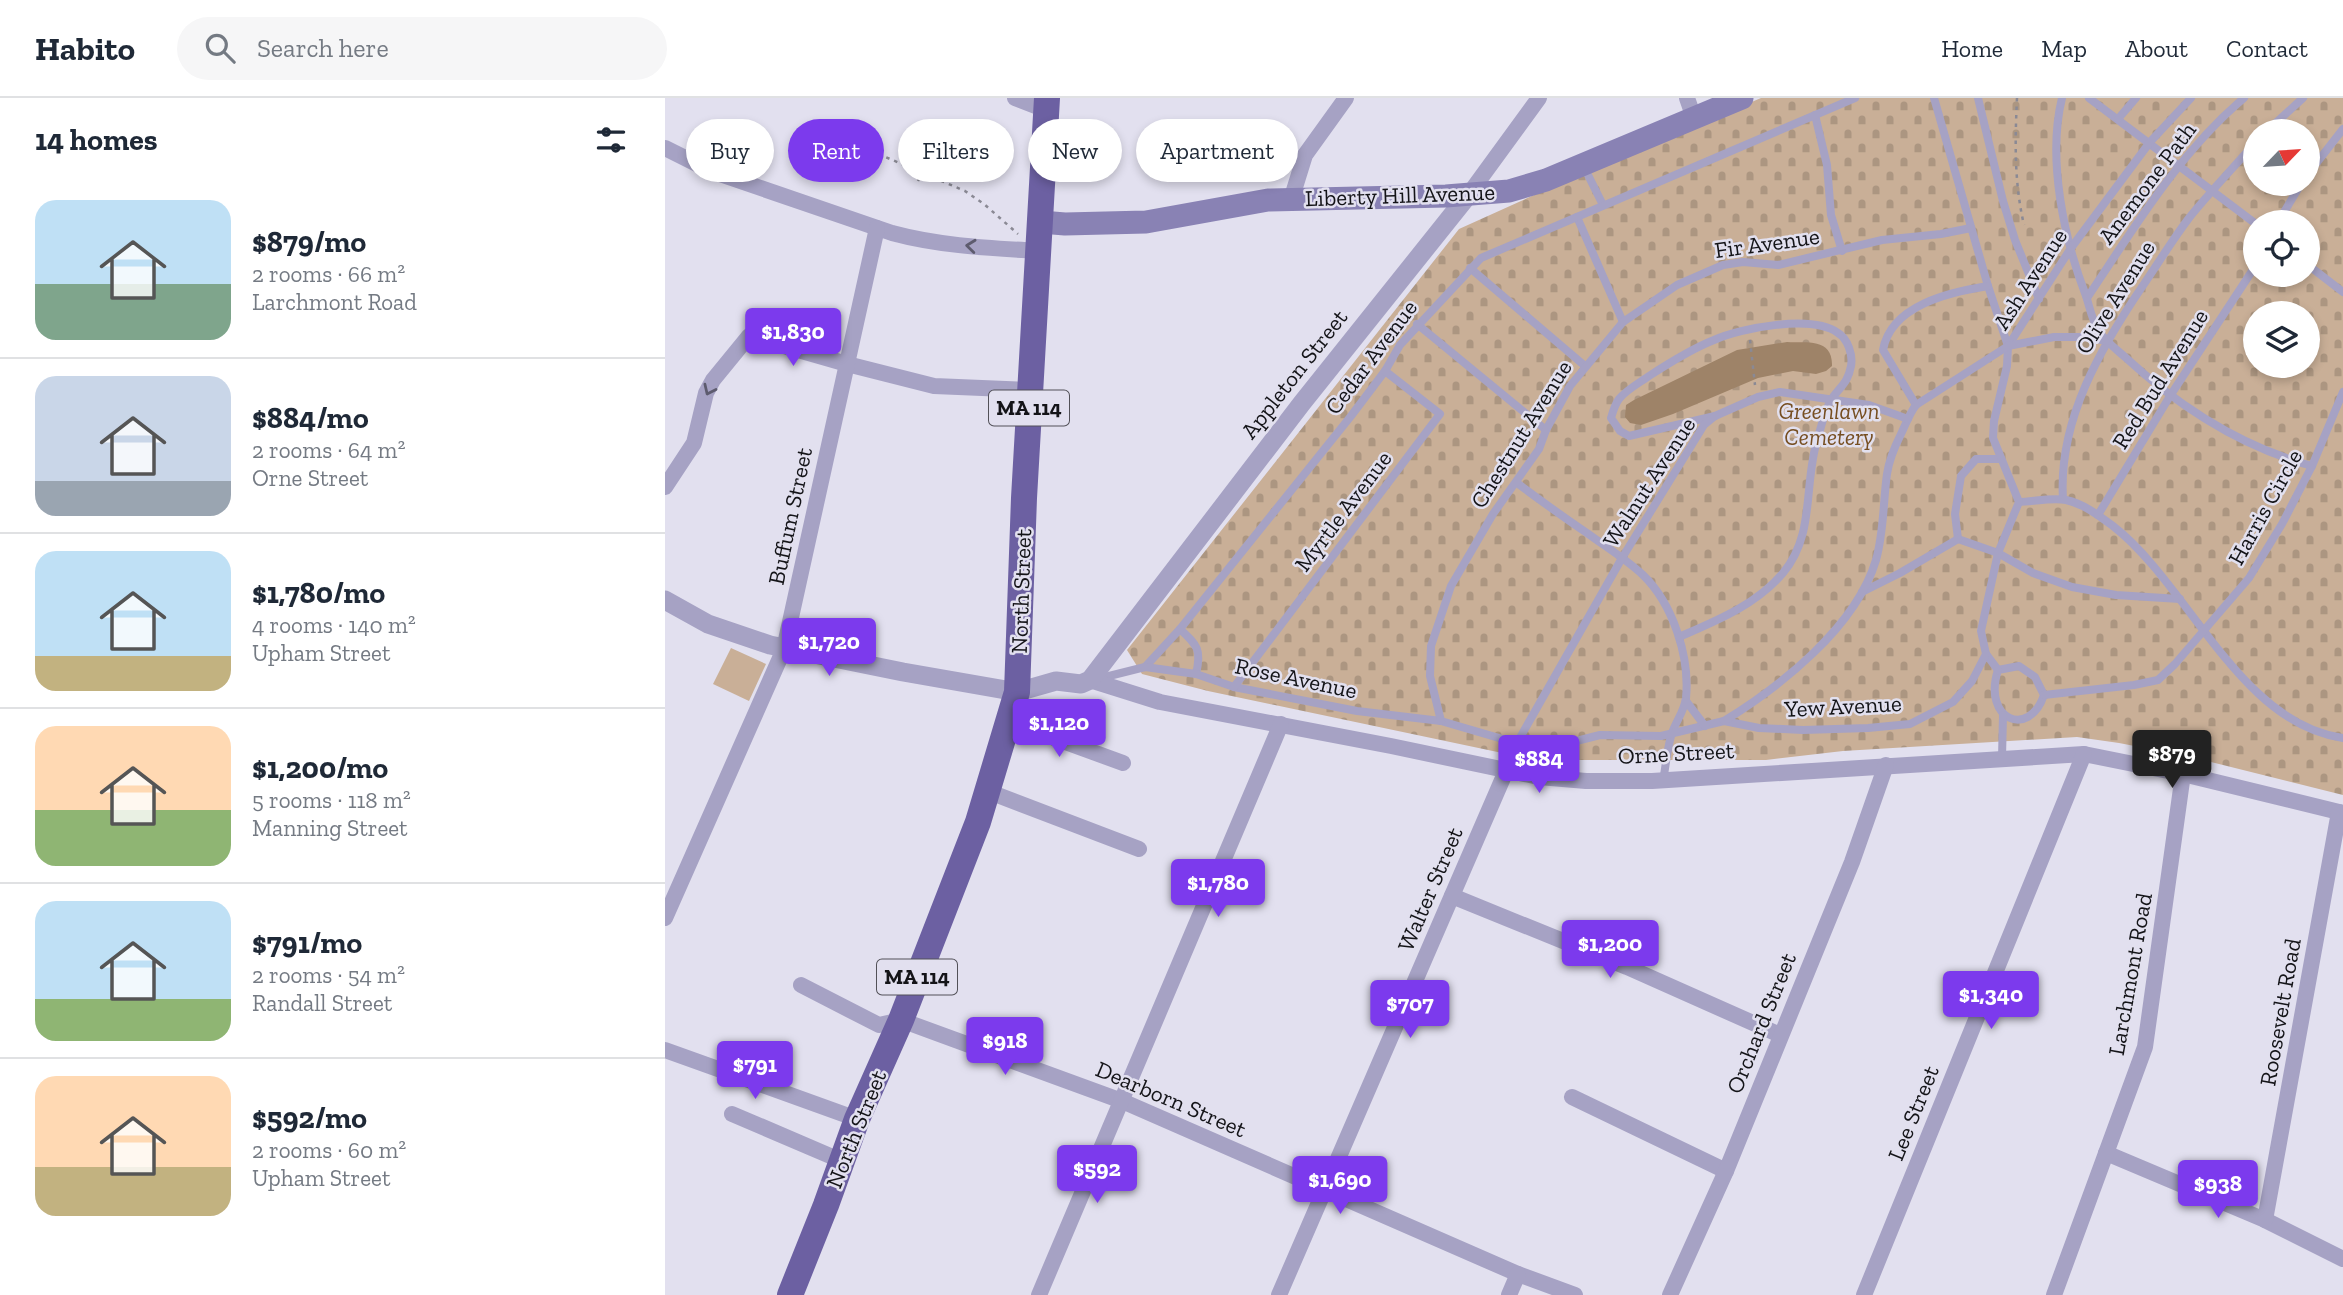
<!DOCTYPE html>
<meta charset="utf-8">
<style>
:root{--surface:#fff;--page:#f6f6f7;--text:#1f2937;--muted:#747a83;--line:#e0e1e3;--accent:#7c3aed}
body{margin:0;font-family:"Zilla Slab",serif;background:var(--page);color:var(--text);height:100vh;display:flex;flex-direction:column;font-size:26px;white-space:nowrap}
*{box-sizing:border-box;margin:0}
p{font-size:23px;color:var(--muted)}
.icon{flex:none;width:38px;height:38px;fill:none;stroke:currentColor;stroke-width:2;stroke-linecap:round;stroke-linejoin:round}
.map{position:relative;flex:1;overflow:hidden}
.side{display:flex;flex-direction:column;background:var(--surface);width:665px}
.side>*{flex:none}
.guide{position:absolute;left:21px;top:21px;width:665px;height:63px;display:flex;gap:14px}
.needle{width:46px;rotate:65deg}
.controls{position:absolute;left:1578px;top:21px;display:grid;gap:14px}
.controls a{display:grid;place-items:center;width:77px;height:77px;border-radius:50%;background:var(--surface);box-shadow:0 4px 10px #0003;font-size:35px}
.price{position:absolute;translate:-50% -60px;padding:0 16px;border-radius:7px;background:var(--accent);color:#fff;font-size:23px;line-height:46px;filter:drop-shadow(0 2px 4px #0008)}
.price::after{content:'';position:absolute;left:50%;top:42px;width:21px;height:16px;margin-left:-10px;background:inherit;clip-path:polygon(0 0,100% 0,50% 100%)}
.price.selected{background:#222;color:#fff}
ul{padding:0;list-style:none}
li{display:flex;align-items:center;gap:21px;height:175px;padding:0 35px}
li+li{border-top:2px solid var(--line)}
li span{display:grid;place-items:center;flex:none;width:196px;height:140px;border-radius:21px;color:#555}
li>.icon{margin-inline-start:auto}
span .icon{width:84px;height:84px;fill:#fffc;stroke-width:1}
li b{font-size:30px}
h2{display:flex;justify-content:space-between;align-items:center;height:84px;padding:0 35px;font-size:30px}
.tag{padding:0 24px;border-radius:32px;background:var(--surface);box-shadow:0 4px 10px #0003;font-size:24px;line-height:63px}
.tag.selected{background:var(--accent);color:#fff}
header{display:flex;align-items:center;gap:42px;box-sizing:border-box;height:98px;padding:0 35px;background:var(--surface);border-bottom:2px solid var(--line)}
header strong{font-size:33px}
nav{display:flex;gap:38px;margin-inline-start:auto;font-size:24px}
.search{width:490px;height:63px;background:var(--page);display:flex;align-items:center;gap:18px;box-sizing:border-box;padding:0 24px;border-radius:38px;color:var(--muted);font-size:26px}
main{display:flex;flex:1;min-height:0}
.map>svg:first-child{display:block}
</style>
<header>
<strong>Habito</strong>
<div class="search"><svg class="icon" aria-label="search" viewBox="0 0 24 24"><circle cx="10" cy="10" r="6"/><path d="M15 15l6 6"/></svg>Search here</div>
<nav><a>Home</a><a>Map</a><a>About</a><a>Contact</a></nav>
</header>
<main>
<section class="side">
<h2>14 homes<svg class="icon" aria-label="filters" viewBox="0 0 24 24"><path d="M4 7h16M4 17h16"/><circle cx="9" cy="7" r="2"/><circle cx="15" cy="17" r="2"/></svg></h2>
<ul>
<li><span style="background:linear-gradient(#bfe0f5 60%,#7fa58c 0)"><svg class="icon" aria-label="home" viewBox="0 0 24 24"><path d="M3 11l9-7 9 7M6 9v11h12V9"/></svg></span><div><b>$879/mo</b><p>2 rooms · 66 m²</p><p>Larchmont Road</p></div></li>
<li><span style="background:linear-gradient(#c9d6e8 75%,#9aa5b1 0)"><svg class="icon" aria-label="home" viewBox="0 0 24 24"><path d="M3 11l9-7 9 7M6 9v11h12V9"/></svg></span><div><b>$884/mo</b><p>2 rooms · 64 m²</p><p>Orne Street</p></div></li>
<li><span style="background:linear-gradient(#bfe0f5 75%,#c2b280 0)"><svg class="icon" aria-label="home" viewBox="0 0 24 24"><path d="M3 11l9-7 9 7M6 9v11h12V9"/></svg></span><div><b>$1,780/mo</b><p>4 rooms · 140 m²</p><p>Upham Street</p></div></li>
<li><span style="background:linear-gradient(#ffd9b3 60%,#8fb573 0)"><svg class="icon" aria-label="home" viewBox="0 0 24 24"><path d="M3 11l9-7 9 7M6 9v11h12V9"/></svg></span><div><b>$1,200/mo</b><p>5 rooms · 118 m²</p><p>Manning Street</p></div></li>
<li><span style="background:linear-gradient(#bfe0f5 70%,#8fb573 0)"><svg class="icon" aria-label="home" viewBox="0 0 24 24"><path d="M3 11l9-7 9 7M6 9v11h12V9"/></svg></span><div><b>$791/mo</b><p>2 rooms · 54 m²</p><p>Randall Street</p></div></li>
<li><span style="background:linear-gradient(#ffd9b3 65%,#c2b280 0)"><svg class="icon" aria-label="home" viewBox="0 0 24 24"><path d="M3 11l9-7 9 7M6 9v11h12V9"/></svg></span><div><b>$592/mo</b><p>2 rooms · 60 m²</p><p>Upham Street</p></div></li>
</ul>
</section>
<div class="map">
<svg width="1678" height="1197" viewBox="0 0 1678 1197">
<defs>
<pattern id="cemetery-stones" width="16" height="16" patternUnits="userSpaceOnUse" patternTransform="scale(1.75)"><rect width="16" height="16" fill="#c9af97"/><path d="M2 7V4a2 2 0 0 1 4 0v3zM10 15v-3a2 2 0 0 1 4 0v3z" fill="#ac9681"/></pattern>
</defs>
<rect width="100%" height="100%" fill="#e2e0ef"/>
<!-- green -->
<path fill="#c9af97" d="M66,550L101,566L84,603L48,586Z"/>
<!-- cemetery -->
<path fill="url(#cemetery-stones)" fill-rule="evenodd" d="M1096,0H1678V697L1526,659L1454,645L1412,639L1178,653L1101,662H870L543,593L477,576L462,552L794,131L869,97ZM1591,33H1643V86H1591ZM1591,124H1643V177H1591ZM1591,215H1643V268H1591Z"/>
<!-- water -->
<path fill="#9e8368" d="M1122,244C1142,245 1168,240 1167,268L1161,273L1151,276L1128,273L1093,280L1008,316L976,327L965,325L960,319L961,307L969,302L1072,252Z"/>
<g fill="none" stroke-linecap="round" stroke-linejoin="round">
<!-- path -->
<g stroke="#8a8994" stroke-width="2.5" stroke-dasharray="3.5 5" stroke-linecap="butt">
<path d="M1352,0C1350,43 1349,84 1359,127"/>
<path d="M190,46L300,93L319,106L353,136"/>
<path d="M179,74L190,46L192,31"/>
<path d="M253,83L270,37L261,33"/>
<path d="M1085,242L1090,287"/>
</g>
<!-- service -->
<g stroke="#a6a2c4" stroke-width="8">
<path d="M1269,0L1323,188L1343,248"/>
<path d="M1313,0L1338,103L1350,142L1374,201"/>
<path d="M1397,0C1382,61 1399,141 1421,198C1425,210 1427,223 1434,233C1440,243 1451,251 1460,259C1513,308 1577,349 1647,368"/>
<path d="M1424,0L1591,126"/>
<path d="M1150,17L1162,67L1166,117L1177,153"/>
<path d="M1453,21L1471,0"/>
<path d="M1602,33L1638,0"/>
<path d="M919,69L938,107"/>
<path d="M1643,76L1678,31"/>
<path d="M912,119L958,224"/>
<path d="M1613,124L1636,86"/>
<path d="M1643,167L1678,194"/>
<path d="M805,170L920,268"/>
<path d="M1422,200C1469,130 1514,55 1579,0"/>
<path d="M752,226L881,332"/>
<path d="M1251,307L1218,252C1226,207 1285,194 1323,188"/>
<path d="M852,385C875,402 898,419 922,435C941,449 961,461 978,477C1008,506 1025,559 1021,600C1019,614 1011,623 1007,635C1002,650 1001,667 998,683"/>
<path d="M1398,401C1393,322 1436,249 1479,186C1494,164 1508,141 1524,120C1545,94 1569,69 1591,44"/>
<path d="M1354,404C1368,404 1387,399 1401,402C1419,406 1433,417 1448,428C1524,487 1575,626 1678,640"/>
<path d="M1433,417L1505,298L1591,167"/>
<path d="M1293,441L1333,455L1368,475L1407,489L1451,497L1515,501"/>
<path d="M1293,441L1290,416L1296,378L1311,361H1336"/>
<path d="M1197,494L1235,475L1293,441"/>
<path d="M515,531C532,547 537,551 531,576"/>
<path d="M1014,539C1051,523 1091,507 1118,475C1151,436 1138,385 1153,339C1157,327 1160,309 1168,299C1177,287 1183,284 1186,268C1188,257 1183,241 1173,235C1147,216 1076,230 1049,242C1026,251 1004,265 984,278C974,285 961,292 954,301C950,306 948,313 946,320L955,333L964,338L1050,318"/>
<path d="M1354,568L1370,579L1379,597C1364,641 1317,622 1333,572Z"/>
<path d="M480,569L515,531L686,318L720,273L735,247L816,160L1190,0"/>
<path d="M1333,572L1321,556L1316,533L1333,455L1354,404L1328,340L1329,323L1342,268L1343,248L1406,150L1485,44L1526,0"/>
<path d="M432,581L480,569L531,576L569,589L692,613L776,623L868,650L880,651L935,637L996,638L1059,623L1094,630L1138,632L1203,630L1245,626L1288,604L1307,583L1321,556"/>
<path d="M569,589L775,316L720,273"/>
<path d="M1379,597L1469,587L1493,582L1510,566L1584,480L1617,426L1647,368L1678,294"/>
<path d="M1021,603L1040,628"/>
<path d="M776,623L765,578L766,548L786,488L828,416L874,351L881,332L905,288L958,224L1012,187L1058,167L1078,164L1113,167L1217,142L1276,136L1306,130"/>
<path d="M1059,623C1116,588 1191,529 1211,462C1219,434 1218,404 1222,376C1224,362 1230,348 1236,336C1241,326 1244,316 1251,307L1343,248L1389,239H1421L1442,243"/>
<path d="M852,645L957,460L1039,327L1050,318L1093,299L1115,294L1204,307L1243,321"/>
<path d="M1337,660L1338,617"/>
</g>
<!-- minor -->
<g stroke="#a6a2c4" stroke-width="16">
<path d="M350,0L381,12"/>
<path d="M1022,0L1029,20"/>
<path d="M0,50L46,73L227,135C275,148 324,150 374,153"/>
<path d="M804,96L874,0"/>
<path d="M626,102L640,57L681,0"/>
<path d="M0,389L29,345L41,295L48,282L84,238L182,266L269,288L365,292"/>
<path d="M425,582L495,604L726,648L874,679L921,683H987L1419,656L1518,676L1678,715"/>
<path d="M343,623L458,665"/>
<path d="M322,693L474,751"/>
<path d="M787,798L962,869L1115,937"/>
<path d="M0,820L119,551L212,130"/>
<path d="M136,887L214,927L236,922L457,1003L853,1176L910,1197"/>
<path d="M0,952L192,1021"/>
<path d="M907,999L1061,1073"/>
<path d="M67,1016L177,1063"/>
<path d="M1441,1055L1600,1122L1678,1161"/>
<path d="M1600,1122L1674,714"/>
<path d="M374,1197L616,626"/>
<path d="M614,1197L841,673"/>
<path d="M844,1197L853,1176"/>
<path d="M1005,1197L1061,1073L1187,764L1221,667"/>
<path d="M1199,1197L1419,656"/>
<path d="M1389,1197L1480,949L1518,676"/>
</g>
<!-- tertiary -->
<path stroke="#a6a2c4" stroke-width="19" d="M0,502L43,526L105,547L238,574L352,594L391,583L416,586L425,582L637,305L804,96"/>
<!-- secondary -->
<path stroke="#8982b4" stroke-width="23" d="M376,124L400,126L481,124L603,102L781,98L844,93L881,82L1077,0"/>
<!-- trunk -->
<path stroke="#6c60a2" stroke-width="26" d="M125,1197L161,1107L192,1021L236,922L313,724L352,594L359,400L382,0"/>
</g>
<!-- one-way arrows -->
<defs><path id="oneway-chevron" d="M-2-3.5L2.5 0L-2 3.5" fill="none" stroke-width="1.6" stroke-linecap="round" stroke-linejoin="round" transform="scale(1.75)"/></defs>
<g stroke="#5d5b6e">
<use href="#oneway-chevron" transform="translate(306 148) rotate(-174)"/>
<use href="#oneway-chevron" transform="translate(44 292) rotate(115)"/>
</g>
<g text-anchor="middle" stroke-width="5" stroke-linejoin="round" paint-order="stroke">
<!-- shield labels -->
<g fill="#e2e0ef" stroke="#525158" stroke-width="2">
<rect x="324" y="292.5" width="80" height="35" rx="5"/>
<rect x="212" y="861.5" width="80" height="35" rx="5"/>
</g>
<g font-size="21" font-weight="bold" fill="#141418">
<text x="364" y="317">MA 114</text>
<text x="252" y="886">MA 114</text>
</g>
<!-- street labels -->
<g font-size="23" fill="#141418" stroke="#e2e0ef">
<text transform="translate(1482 85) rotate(-53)" y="8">Anemone Path</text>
<text transform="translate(735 97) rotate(-2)" y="8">Liberty Hill Avenue</text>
<text transform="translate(1102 145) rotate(-8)" y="8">Fir Avenue</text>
<text transform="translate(1365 181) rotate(-57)" y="8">Ash Avenue</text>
<text transform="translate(1450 199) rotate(-58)" y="8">Olive Avenue</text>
<text transform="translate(706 259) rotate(-53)" y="8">Cedar Avenue</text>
<text transform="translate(629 276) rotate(-52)" y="8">Appleton Street</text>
<text transform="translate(1495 281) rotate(-58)" y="8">Red Bud Avenue</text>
<text transform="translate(856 336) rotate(-58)" y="8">Chestnut Avenue</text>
<text transform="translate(984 384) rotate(-57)" y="8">Walnut Avenue</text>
<text transform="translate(1600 409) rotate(-61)" y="8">Harris Circle</text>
<text transform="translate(678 413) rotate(-53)" y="8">Myrtle Avenue</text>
<text transform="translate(125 418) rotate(-78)" y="8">Buffum Street</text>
<text transform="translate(356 493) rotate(-88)" y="8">North Street</text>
<text transform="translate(631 580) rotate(12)" y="8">Rose Avenue</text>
<text transform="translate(1178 608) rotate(-3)" y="8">Yew Avenue</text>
<text transform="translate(1011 655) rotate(-3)" y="8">Orne Street</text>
<text transform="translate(765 791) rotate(-67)" y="8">Walter Street</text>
<text transform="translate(1465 876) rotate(-80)" y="8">Larchmont Road</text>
<text transform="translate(1615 914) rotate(-80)" y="8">Roosevelt Road</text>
<text transform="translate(1096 925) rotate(-68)" y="8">Orchard Street</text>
<text transform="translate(506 1001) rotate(23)" y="8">Dearborn Street</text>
<text transform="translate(1248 1015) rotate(-68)" y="8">Lee Street</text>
<text transform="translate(191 1031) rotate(-68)" y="8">North Street</text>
</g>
<!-- park labels -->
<g font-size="23" font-style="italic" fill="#764e21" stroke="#e2e0ef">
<text x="1164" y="321">Greenlawn<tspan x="1164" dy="26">Cemetery</tspan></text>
</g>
</g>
</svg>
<div class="controls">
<a><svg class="needle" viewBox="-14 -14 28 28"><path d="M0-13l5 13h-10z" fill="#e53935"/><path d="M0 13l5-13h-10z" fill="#747a83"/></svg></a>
<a><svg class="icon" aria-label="locate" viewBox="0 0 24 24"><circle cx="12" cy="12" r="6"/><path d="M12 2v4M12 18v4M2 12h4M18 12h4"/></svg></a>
<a><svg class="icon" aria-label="layers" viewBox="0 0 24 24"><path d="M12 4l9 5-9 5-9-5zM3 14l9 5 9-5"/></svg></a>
</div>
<b class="price" style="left:128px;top:270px">$1,830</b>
<b class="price" style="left:164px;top:580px">$1,720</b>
<b class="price" style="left:394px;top:661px">$1,120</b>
<b class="price selected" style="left:1507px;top:692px">$879</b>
<b class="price" style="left:874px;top:697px">$884</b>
<b class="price" style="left:553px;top:821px">$1,780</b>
<b class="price" style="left:945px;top:882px">$1,200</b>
<b class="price" style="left:1326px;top:933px">$1,340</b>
<b class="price" style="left:745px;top:942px">$707</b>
<b class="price" style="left:340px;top:979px">$918</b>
<b class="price" style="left:90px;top:1003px">$791</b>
<b class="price" style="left:432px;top:1107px">$592</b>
<b class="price" style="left:675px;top:1118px">$1,690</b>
<b class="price" style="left:1553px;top:1122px">$938</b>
<div class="guide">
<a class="tag">Buy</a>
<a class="tag selected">Rent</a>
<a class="tag">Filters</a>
<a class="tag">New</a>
<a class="tag">Apartment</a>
</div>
</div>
</main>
